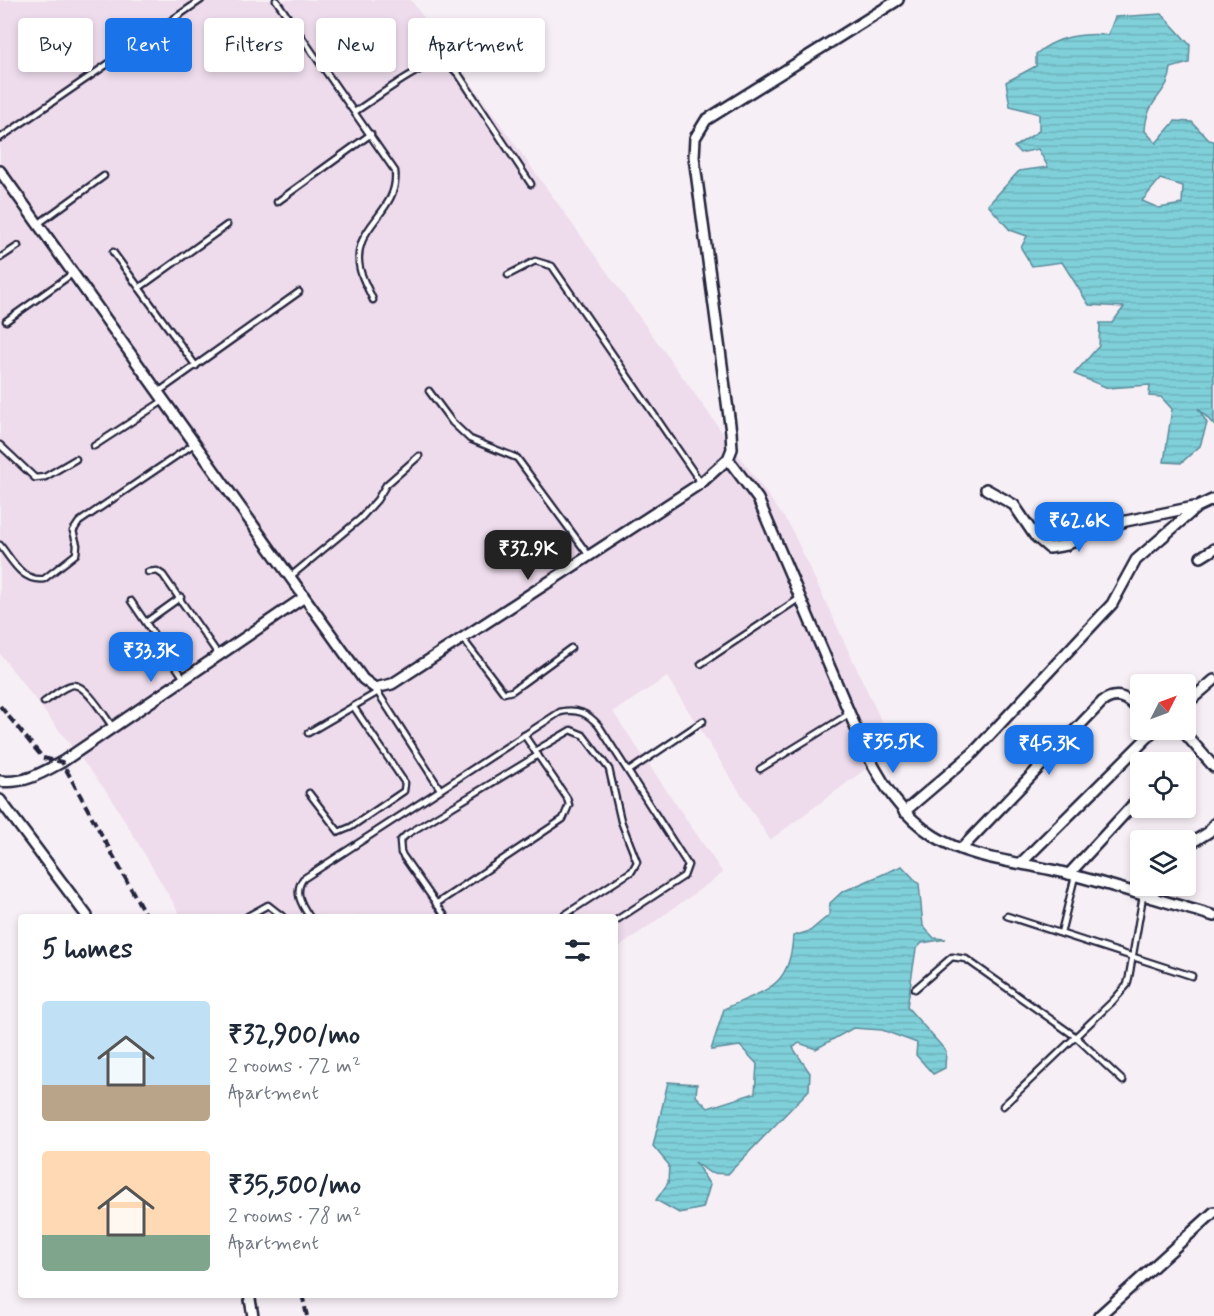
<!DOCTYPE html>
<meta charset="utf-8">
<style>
:root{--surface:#fff;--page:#f6f6f7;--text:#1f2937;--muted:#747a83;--accent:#1a73e8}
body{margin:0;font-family:Mynerve,sans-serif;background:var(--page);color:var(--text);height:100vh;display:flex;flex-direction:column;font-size:22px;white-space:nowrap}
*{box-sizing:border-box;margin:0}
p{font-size:20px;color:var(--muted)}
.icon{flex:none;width:33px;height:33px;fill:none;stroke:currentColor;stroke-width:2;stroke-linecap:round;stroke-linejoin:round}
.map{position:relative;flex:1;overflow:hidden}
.panel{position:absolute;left:18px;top:914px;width:600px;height:384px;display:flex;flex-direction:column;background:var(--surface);border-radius:6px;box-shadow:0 3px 9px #0003}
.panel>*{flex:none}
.hud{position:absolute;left:18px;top:18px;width:600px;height:54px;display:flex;gap:12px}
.needle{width:39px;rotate:48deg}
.buttons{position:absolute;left:1130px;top:674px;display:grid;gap:12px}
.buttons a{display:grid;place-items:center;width:66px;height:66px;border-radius:6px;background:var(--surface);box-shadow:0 3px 9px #0003;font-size:30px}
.price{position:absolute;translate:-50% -51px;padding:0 14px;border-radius:12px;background:var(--accent);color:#fff;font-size:20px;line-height:39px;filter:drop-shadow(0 2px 3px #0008)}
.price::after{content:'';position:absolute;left:50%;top:36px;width:18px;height:14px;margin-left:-9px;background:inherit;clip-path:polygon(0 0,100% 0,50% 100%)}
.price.active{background:#222;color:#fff}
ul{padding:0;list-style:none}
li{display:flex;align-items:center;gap:18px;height:150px;padding:0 24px}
li span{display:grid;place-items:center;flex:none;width:168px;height:120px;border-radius:6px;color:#555}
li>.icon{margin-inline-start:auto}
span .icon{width:72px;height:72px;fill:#fffc;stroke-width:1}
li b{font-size:26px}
h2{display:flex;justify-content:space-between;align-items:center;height:72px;padding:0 24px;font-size:26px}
.tag{padding:0 21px;border-radius:6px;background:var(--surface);box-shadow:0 3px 9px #0003;font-size:21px;line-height:54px}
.tag.active{background:var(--accent);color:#fff}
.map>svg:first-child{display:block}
</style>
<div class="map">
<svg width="1214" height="1316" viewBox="0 0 1214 1316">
<defs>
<pattern id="water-rules" width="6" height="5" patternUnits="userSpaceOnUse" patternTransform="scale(1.5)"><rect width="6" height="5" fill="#7fd0d9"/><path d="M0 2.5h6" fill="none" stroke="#6db2bb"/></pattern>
</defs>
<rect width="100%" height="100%" fill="#f7eff6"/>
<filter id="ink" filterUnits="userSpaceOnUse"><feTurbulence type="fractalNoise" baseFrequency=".0167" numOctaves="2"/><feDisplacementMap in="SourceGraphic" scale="12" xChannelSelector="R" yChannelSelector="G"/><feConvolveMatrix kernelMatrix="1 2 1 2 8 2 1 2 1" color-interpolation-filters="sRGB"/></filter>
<g filter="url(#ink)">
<!-- built -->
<path fill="#eedcec" d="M0,0H411L790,526L894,748L770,840L667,677L613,712L723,873L615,950V916H181L110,796L0,654Z"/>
<!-- water -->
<g fill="url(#water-rules)" stroke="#5a8a9a" stroke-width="1.5" fill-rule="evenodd">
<path d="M1162,14L1190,45L1189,63L1171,68C1169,95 1146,98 1145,131L1156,143L1175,121L1192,122L1209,140L1214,141V425L1198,408L1207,423L1200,446L1181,463L1164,462L1172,409L1161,397L1149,396L1150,385L1108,388L1074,374L1099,346L1100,323H1112L1124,307L1089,305L1062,262L1032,266L1021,248L1027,236L1010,230L988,205L1019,171L1048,167L1038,149L1020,153L1014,147L1039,131V114L1010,106L1006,82L1036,66V54C1057,36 1082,33 1108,35L1115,17ZM1160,179L1183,186L1182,204L1159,208L1142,201Z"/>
<path d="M902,866L919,884L923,926L934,938L946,939L922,943L916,949L907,1007L946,1051L945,1068L933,1074L916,1055L917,1043L882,1030L853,1028L816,1049L799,1043L793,1048L810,1073L809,1090L728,1174L710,1173L695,1162L710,1185L703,1208L679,1213L656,1200L668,1183L669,1165L653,1146L668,1082L697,1084L696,1096L708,1108L755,1093L757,1064L740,1046L711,1050L724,1009C766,989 790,989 793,936L810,931L829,915L830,903L842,892Z"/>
</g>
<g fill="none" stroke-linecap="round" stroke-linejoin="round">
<defs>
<g id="service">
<path d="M276,0L395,171C400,213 350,226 360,269C362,279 369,290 373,300"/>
<path d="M356,111C373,100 422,63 439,63C448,63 454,69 459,75L531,184"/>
<path d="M0,138L201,0"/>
<path d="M277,202L371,134"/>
<path d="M38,224L104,176"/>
<path d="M113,252L196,366"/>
<path d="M0,258L18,246"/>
<path d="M508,275L535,261L552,266L701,483"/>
<path d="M139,288L227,225"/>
<path d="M6,321L72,274"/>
<path d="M429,391L452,422L470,439L517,458L590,557"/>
<path d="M157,393L299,292"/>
<path d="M0,445L35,478L45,477L76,459"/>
<path d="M94,446L163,401"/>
<path d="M0,545C12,560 22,582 44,579L76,554L77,545L73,531L79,522L194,444"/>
<path d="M148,572L157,571L163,575L218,654"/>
<path d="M291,576L360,519L377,500L386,485L419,456"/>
<path d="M131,601L183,677"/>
<path d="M146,622L181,597"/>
<path d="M463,639L504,693L512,691L571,648"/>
<path d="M701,664L800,598"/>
<path d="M375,688L440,789"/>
<path d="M44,702C52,697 63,686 73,685C86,684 105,717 112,726"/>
<path d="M308,733L378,692"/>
<path d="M535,751L571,730L583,735L609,769L621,821L637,862L632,871L563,916"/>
<path d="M760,769L849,714"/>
<path d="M629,771L703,721"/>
<path d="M309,793L339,832L351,827L404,791L405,783L353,706"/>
<path d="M436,904L563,819L569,805L567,798L524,735"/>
<path d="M248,916L268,905L282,916"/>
<path d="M309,916C301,904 294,892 303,879L560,712C577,708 588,713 599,726L688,865L684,876L615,921"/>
<path d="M445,916L401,853L400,841L406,835L538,755"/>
<path d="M1007,916L1192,976"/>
<path d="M1061,933L1075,876"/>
<path d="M915,989L952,957L966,959L1076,1037L1123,1081"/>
<path d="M1003,1106L1113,1001L1127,985L1129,977L1143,896"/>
</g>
<g id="minor">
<path d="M0,171L363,679L375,688L392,684L701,483L728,459L732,449L731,432L694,157L695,138L706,120L898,0"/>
<path d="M728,459L758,499L866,752C884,786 901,815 934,836C973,861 1026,862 1069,874C1118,887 1166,902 1214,916"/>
<path d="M986,489L1014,505L1035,536L1049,548L1067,545L1088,533L1126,521L1194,507"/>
<path d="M1201,557L1214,549"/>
<path d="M1185,705L1214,680"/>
<path d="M1181,729L1214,767"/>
<path d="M0,781C24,784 42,773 62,762L303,598"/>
<path d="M0,800L87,916"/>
<path d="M904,812L973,753L1112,604L1136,560L1197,507L1214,499"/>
<path d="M1185,847L1209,832L1214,824"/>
<path d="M961,849L1102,702C1117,691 1129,698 1140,712"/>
<path d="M1021,863L1156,729"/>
<path d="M1069,874L1140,797"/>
<path d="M1152,898L1157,885"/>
<path d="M249,1294L253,1316"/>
<path d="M1099,1316L1214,1212"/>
</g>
</defs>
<!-- service casing -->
<use href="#service" stroke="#22223b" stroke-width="9"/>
<!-- minor casing -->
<use href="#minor" stroke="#22223b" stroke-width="14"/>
<!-- service -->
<use href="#service" stroke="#fff" stroke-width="4.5"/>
<!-- minor -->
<use href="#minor" stroke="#fff" stroke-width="9"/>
<!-- rail -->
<g stroke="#22223b" stroke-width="4" stroke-dasharray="9 4.5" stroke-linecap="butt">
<path d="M0,706L43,758L62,762L146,916"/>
<path d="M302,1294L307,1316"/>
</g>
</g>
</g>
</svg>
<div class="buttons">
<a><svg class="needle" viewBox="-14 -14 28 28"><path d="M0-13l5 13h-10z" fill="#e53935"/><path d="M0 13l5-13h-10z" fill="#747a83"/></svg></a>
<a><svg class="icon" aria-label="locate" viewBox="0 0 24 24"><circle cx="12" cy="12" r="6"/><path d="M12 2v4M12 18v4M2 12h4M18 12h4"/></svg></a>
<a><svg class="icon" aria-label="layers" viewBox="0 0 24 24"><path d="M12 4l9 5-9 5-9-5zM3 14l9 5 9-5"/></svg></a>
</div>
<b class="price" style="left:1079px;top:553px">₹62.6K</b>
<b class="price active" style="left:528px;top:581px">₹32.9K</b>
<b class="price" style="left:151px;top:683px">₹33.3K</b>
<b class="price" style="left:893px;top:774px">₹35.5K</b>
<b class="price" style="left:1049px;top:776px">₹45.3K</b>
<div class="hud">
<a class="tag">Buy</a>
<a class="tag active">Rent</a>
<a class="tag">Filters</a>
<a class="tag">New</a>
<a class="tag">Apartment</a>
</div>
<section class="panel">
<h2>5 homes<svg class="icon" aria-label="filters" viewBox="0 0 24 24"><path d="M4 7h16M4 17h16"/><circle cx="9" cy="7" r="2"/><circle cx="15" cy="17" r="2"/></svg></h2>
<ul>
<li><span style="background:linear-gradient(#bfe0f5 70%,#b9a48a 0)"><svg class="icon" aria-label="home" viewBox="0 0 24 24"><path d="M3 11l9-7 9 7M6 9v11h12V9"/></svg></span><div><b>₹32,900/mo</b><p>2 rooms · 72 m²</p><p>Apartment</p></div></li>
<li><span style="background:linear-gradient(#ffd9b3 70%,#7fa58c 0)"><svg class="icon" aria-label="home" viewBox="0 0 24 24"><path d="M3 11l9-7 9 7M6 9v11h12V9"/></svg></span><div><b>₹35,500/mo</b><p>2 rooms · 78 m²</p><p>Apartment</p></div></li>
</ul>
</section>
</div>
